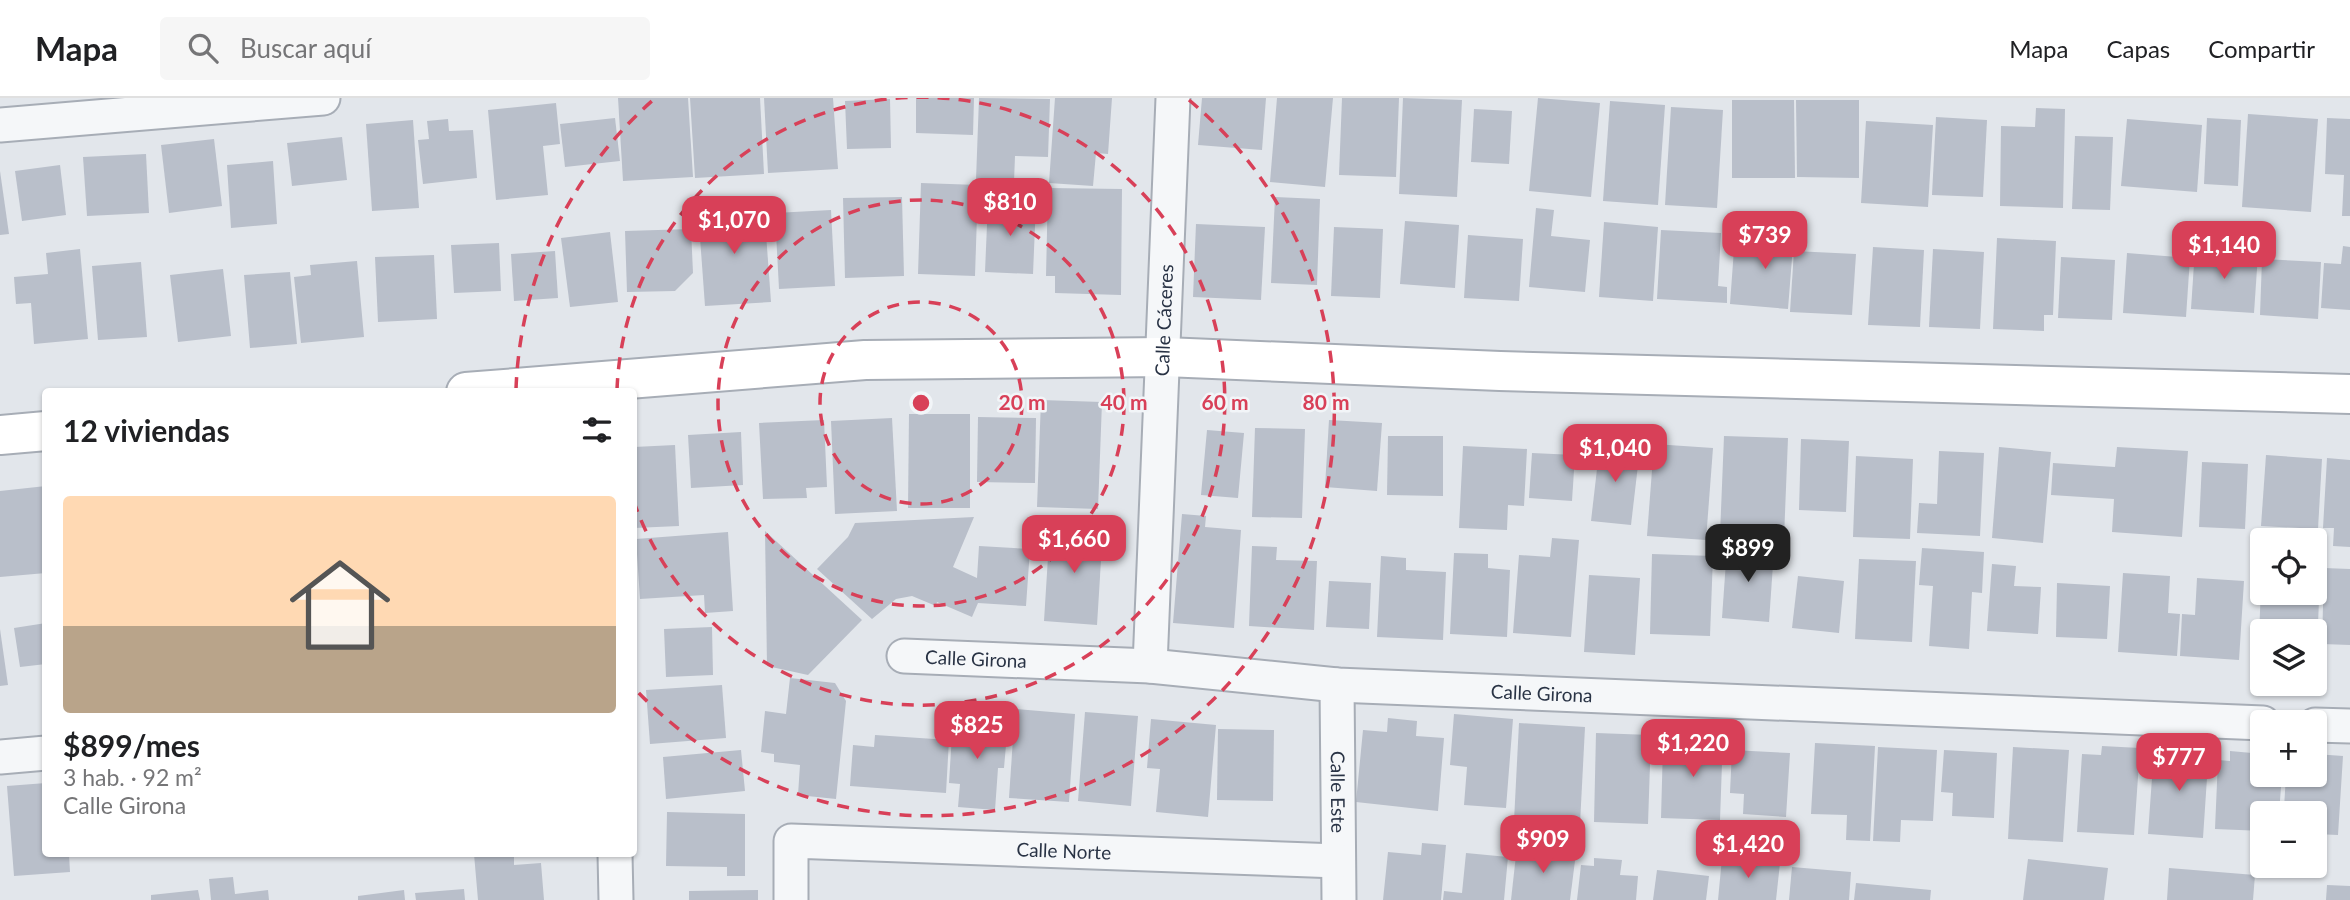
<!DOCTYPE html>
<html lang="es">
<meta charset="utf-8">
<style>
:root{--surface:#fff;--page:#f6f6f6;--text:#202124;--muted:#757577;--line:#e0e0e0;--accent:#d84058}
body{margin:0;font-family:Lato,sans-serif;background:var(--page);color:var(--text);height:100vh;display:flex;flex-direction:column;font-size:26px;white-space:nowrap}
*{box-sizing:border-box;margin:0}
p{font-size:23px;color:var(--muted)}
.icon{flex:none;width:38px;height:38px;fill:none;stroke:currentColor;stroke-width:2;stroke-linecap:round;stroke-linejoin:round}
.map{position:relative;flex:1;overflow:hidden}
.side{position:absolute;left:42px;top:290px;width:595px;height:469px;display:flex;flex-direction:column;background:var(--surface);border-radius:7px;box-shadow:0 2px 5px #0004}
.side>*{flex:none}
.controls{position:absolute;left:2250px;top:430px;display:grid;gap:14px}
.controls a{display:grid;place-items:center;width:77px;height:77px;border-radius:7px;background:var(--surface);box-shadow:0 2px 5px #0004;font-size:35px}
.price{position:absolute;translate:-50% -60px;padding:0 16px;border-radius:14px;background:var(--accent);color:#fff;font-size:23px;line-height:46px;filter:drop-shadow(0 2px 4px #0008)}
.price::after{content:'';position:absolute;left:50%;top:42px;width:21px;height:16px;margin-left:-10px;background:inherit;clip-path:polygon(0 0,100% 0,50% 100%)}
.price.on{background:#222;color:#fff}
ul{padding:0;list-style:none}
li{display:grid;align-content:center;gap:14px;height:371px;padding:0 21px}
li span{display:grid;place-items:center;height:217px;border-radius:7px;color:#555}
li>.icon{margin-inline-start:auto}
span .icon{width:126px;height:126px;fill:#fffc;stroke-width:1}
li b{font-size:30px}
h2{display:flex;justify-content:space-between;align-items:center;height:84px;padding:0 21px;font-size:30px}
header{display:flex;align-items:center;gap:42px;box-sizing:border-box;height:98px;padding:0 35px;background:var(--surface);border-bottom:2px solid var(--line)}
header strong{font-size:33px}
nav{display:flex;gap:38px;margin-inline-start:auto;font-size:24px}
.search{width:490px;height:63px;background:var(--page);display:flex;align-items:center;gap:18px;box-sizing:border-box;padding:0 24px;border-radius:7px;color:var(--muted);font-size:26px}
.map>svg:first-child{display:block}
</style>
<header>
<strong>Mapa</strong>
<div class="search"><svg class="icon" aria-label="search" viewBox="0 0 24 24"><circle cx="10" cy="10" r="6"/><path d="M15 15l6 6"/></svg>Buscar aquí</div>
<nav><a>Mapa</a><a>Capas</a><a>Compartir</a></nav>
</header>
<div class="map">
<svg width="2350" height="802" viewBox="0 0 2350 802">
<rect width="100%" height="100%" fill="#e2e6eb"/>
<!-- building -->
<g fill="#b9bfca">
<path d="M618,0H688L693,79L623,83Z"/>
<path d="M690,0H760L764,76L695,80Z"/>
<path d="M764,0H833L838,71L768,75Z"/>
<path d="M916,0H974L973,37L916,35Z"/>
<path d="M979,0L1050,1L1048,59L1015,58L1014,84L976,82Z"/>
<path d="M1055,0H1112L1108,56L1096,55L1093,88L1049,85Z"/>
<path d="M1202,0H1266L1262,52L1198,47Z"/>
<path d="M1277,0H1333L1325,89L1270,84Z"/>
<path d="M1342,0H1399L1396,79L1339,77Z"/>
<path d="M1403,0L1462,2L1457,99L1399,96Z"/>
<path d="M1538,0L1600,5L1591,99L1529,93Z"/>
<path d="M890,1L891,50L847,51L845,3Z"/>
<path d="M1732,2H1794L1795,80H1732Z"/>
<path d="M1796,2H1859V80L1797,79Z"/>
<path d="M1610,3L1665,7L1658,107L1603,103Z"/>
<path d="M556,5L560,46L543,48L548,97L496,102L488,12Z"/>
<path d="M1671,9L1723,12L1717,110L1665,107Z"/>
<path d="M2036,10L2065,11L2063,110L2000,108L2001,28L2035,29Z"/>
<path d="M1474,11L1512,13L1509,66L1471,64Z"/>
<path d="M2248,16L2318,21L2311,114L2242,109Z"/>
<path d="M1936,19L1987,22L1983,99L1932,97Z"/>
<path d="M615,20L620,63L565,69L560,26Z"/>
<path d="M2207,20L2241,22L2238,88L2204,86Z"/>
<path d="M2327,20L2350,21V118H2342L2344,77L2325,76Z"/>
<path d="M448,21L449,33L473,32L477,80L423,86L418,42L429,41L427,23Z"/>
<path d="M2127,21L2202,27L2197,94L2121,88Z"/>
<path d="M413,22L419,110L372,113L366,26Z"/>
<path d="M1866,23L1933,27L1928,109L1861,105Z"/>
<path d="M2075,38L2113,39L2110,112L2072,111Z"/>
<path d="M342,39L347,82L292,88L287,45Z"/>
<path d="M214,41L222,108L169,115L161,47Z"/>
<path d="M146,56L149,115L87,118L83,59Z"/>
<path d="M273,63L277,126L231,130L227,67Z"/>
<path d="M60,67L66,117L22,123L15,73Z"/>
<path d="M0,73L9,136L0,137Z"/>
<path d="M921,85L978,87L975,178L918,176Z"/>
<path d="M1048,90L1122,91L1121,197L1055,195V178H1046Z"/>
<path d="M902,99L904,178L845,180L843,100Z"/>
<path d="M1275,99L1320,101L1317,187L1271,185Z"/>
<path d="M988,103L1036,105L1033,176L985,174Z"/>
<path d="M764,108L771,204L705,208L698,112Z"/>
<path d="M1536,110L1554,112L1551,138L1590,142L1585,194L1529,189Z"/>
<path d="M831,112L835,188L779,191L775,115Z"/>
<path d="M1773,121L1795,122L1788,211L1730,206L1734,151L1770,154Z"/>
<path d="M1405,123L1459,127L1455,190L1400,186Z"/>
<path d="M1604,124L1658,129L1653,203L1599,199Z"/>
<path d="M1196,126L1265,129L1261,202L1193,199Z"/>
<path d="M1334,129L1383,131L1380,200L1331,198Z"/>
<path d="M691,131L693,175L675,193L627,194L625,133Z"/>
<path d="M1661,132L1721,135L1718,188L1727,189V205L1657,201Z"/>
<path d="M610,134L618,204L570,209L561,140Z"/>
<path d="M1468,137L1523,141L1519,203L1464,200Z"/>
<path d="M1997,140L2056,143L2053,217H2044V233L1993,231Z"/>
<path d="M499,145L501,193L454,195L451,147Z"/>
<path d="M2343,148L2350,149V212L2321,210L2324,165L2341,166Z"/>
<path d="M1873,149L1924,152L1920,229L1868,227Z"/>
<path d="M80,151L88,241L34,246L31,205L16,206L14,179L48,176L46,155Z"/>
<path d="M1933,151L1984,154L1980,231L1929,229Z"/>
<path d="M2195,151L2258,156L2254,215L2191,211Z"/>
<path d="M555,153L558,200L514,203L511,156Z"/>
<path d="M1794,153L1856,156L1852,217L1790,214Z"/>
<path d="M2127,155L2190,160L2186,219L2123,215Z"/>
<path d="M434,157L437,221L378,224L375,159Z"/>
<path d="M2061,159L2115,162L2112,222L2058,220Z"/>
<path d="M2262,161L2321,164L2318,221L2260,217Z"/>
<path d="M357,163L364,239L301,245L294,179L311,177L310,167Z"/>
<path d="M141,164L147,239L98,242L92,168Z"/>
<path d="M223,171L231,238L178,244L170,177Z"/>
<path d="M290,174L297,246L250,250L244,177Z"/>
<path d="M1041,302L1102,304L1098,411L1037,409Z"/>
<path d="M909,316H970V410H908Z"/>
<path d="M978,319L1036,320L1035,385L977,384Z"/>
<path d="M892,320L897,413L835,416L831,323Z"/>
<path d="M824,322L827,389L806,390L807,400L763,401L759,325Z"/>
<path d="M1329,322L1382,325L1377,393L1325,389Z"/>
<path d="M1255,330L1305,331L1302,420L1252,419Z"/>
<path d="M1207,332L1244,335L1238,400L1201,397Z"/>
<path d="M741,334L743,387L691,390L688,337Z"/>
<path d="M1388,338H1443V398L1387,397Z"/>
<path d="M1724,338L1788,340L1784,440L1720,437Z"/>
<path d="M1801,341L1849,343L1846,414L1799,412Z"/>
<path d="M1600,345L1640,350L1631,427L1591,423Z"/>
<path d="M1654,346L1713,350L1706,442L1647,438Z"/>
<path d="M675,347L679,428L634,430V349Z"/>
<path d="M1463,348L1527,351L1524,408L1508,407L1507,432L1459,430Z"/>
<path d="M1999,349L2051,354L2043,445L1992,440Z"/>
<path d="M2117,349L2188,353L2182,439L2112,434L2114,401L2051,397L2053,365L2115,369Z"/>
<path d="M1939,353L1984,355L1980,438L1917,435L1919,405L1937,406Z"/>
<path d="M1532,355L1575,357L1572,403L1529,400Z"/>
<path d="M2266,357L2322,361L2318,431L2261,428Z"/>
<path d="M1856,358L1913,361L1910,441L1853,439Z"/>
<path d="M2327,360L2350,362V449L2333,448L2334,430H2323Z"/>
<path d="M2202,364L2248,366L2245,431L2199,429Z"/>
<path d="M46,388V475L0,479V393Z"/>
<path d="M1182,416L1206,418L1205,429L1241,432L1234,530L1173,525Z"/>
<path d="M974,419L953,469L977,480L979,448L1030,451L1026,508L978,505L972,519L937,504L936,508L912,498L896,501L872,521L817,471L848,439L855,425Z"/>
<path d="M1050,427L1103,430L1097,527L1044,523Z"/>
<path d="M765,433L862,522L808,577L767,568Z"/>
<path d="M728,434L733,513L705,515L704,497L640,501L636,441Z"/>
<path d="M1552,440L1579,442L1571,539L1513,535L1519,457L1550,459Z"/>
<path d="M1252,448L1277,449L1276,462L1317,463L1314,532L1249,528Z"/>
<path d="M1727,449L1774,452L1769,524L1722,520Z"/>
<path d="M1922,450L1984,454L1982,495L1972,494L1969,551L1929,548L1933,488L1919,487Z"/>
<path d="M2315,454H2321L2317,550L2315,534H2263V564H2258L2261,488L2263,495H2315Z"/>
<path d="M1454,455L1488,456V470L1510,472L1507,539L1450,536Z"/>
<path d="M1652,456L1713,458L1710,538L1650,536Z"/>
<path d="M1381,458L1406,460V472L1446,474L1443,542L1377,539Z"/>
<path d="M1859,461L1916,463L1912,544L1855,541Z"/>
<path d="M1992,466L2016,468L2014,488L2041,489L2038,536L1987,533Z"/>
<path d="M2324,470L2350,471V547L2322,546Z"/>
<path d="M2123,475L2170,478L2168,515L2180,516L2177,558L2118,554Z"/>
<path d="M1589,477L1640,480L1635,557L1584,554Z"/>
<path d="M1798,478L1844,483L1839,535L1792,530Z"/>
<path d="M2197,480L2244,483L2239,562L2180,558L2182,516L2195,517Z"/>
<path d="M1329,483L1371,485L1369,531L1326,529Z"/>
<path d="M2057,485L2110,488L2107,541L2056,539Z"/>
<path d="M46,525V566L20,569L14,530Z"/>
<path d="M712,529L713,577L666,579L664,531Z"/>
<path d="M0,531L8,587L0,588Z"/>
<path d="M790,580L835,585L846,603L836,701L798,697L800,667L774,664V656L761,654L765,613L786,616Z"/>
<path d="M722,587L726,640L650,646L646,592Z"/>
<path d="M1015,611L1075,616L1069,704L1009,700Z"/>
<path d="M1085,614L1138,618L1131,708L1078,703Z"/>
<path d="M1454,616L1513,621L1506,710L1464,707L1467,669L1450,667Z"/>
<path d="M953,620L1008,624L1004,670H998L995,712L958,709L960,686L949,685Z"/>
<path d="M1388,620L1417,623L1416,638L1444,640L1438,713L1356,704L1363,632L1387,634Z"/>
<path d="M1151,621L1216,627L1208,719L1156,714L1160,671L1147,670Z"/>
<path d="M1519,625L1585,629L1580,726L1514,723Z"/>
<path d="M1218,631L1274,632L1273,703L1217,702Z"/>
<path d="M1596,635L1651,637L1648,726L1594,724Z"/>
<path d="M1693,635L1723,637L1720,722L1661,720L1663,647L1692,648Z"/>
<path d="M875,637L949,642L946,695L850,688L853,647L874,649Z"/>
<path d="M1815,645L1875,648L1870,743L1846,742L1847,717L1811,716Z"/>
<path d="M2102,648L2140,650L2134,737L2077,734L2082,656L2101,657Z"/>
<path d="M2181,648L2209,650L2203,740L2148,736L2154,652L2180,654Z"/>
<path d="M1878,649L1937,652L1933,723L1901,722L1900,744L1873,743Z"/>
<path d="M2013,649L2069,652L2063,744L2008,741Z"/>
<path d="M741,652L745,693L666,701L663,659Z"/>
<path d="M1732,652L1790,655L1786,719L1743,716L1744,696L1730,695Z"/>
<path d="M1944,652L1997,655L1994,720L1952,718L1953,695L1941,694Z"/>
<path d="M2230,653L2263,656V677H2282L2279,715L2263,716V733L2215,731L2218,662L2230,663Z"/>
<path d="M2315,656L2343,658L2338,737L2315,736V716H2297L2298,711L2284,710L2286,677H2315Z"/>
<path d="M46,685V756H69L70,774L14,778L7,688Z"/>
<path d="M667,714L745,716V778H727V769L666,768Z"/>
<path d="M1422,745L1446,747L1441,802H1383L1388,754L1421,757Z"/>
<path d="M1517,748L1576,755L1570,802H1511Z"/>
<path d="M1466,755L1508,759L1504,802H1443L1444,793L1462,795Z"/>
<path d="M474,756H514V767L541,765L544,802H478Z"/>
<path d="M1594,760L1622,762L1620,777L1638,778L1636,802H1577L1581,767L1594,768Z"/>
<path d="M1722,760L1780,765L1776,802H1718Z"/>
<path d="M2028,761L2108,770L2104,802H2023Z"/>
<path d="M1792,769L1851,774L1849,802H1789Z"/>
<path d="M2169,770L2255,777L2253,802H2167Z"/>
<path d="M1657,772L1709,778L1706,802H1653Z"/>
<path d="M233,779L235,796L268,792L269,802H211L209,781Z"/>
<path d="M1856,785L1931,792L1930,802H1854Z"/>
<path d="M2327,787L2350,788V802H2326Z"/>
<path d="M464,791L465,802H416L415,795Z"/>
<path d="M198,792L200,802H151V797Z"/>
<path d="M404,792L405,802H358V798Z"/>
<path d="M758,792V802H689V793Z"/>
</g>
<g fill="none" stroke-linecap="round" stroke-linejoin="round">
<defs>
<g id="street">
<path d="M0,27L323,0"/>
<path id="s1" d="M904,558L1150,568L1337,587L2263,625"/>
<path id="s2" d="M1150,568L1173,0"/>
<path id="s3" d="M1337,587L1339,802"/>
<path d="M2315,627L2350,628"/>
<path d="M0,659L46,655"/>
<path d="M615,756L616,802"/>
<path id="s4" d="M791,802V743L1338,763"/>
</g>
<g id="secondary">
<path d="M466,294L865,262L1165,259L1500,273L2350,296"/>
<path d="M0,337L46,333"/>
</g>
</defs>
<!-- street casing -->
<use href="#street" stroke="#a7adb6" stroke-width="37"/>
<!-- secondary casing -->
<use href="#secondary" stroke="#a7adb6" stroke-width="42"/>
<!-- street -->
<use href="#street" stroke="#f5f7f9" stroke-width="33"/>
<!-- secondary -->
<use href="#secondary" stroke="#fff" stroke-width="38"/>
</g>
<!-- distance rings -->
<g fill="none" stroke="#d84058" stroke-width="3.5" stroke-dasharray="12 9">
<circle cx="921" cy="305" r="101"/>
<circle cx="921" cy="305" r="203"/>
<path d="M617 292A304 304 0 1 1 634 404"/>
<path d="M516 291A405 405 0 0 1 653 2M1189 2A405 405 0 1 1 635 591"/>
</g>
<g text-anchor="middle" stroke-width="5" stroke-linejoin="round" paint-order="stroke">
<!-- street labels -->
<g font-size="19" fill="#293345" stroke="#f2f5f8">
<text dy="7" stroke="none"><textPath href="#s2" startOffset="346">Calle Cáceres</textPath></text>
<text dy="7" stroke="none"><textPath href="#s1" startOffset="72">Calle Girona</textPath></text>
<text dy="7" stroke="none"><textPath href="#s1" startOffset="639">Calle Girona</textPath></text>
<text dy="7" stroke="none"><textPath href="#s3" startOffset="107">Calle Este</textPath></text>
<text dy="7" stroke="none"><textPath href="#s4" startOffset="332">Calle Norte</textPath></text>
</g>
</g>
<circle cx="921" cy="305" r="10" fill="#d84058" stroke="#f2f5f8" stroke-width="3.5"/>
<g font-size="21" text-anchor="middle" font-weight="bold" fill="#d84058" stroke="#f2f5f8" stroke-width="5" stroke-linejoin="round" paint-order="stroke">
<text x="1022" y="312">20 m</text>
<text x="1124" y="312">40 m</text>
<text x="1225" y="312">60 m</text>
<text x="1326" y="312">80 m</text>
</g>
</svg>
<div class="controls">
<a><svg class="icon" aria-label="locate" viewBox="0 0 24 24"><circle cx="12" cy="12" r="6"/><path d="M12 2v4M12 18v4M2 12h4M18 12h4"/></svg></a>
<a><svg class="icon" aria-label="layers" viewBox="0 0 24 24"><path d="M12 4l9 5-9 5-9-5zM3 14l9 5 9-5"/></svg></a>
<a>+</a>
<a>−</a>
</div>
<b class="price" style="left:1010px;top:140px">$810</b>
<b class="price" style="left:734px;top:158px">$1,070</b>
<b class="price" style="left:1765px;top:173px">$739</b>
<b class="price" style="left:2224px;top:183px">$1,140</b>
<b class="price" style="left:1615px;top:386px">$1,040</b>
<b class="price" style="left:1074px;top:477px">$1,660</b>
<b class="price on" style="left:1748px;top:486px">$899</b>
<b class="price" style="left:977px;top:663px">$825</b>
<b class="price" style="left:1693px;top:681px">$1,220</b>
<b class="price" style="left:2179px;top:695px">$777</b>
<b class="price" style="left:1543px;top:777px">$909</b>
<b class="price" style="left:1748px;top:782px">$1,420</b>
<section class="side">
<h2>12 viviendas<svg class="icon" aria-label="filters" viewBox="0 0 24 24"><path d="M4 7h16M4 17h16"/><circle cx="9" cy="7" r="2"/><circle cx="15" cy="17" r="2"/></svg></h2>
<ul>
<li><span style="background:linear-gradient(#ffd9b3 60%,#b9a48a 0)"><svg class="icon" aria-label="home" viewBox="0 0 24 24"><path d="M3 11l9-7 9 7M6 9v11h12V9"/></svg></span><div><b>$899/mes</b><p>3 hab. · 92 m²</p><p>Calle Girona</p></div></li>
</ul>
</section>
</div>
